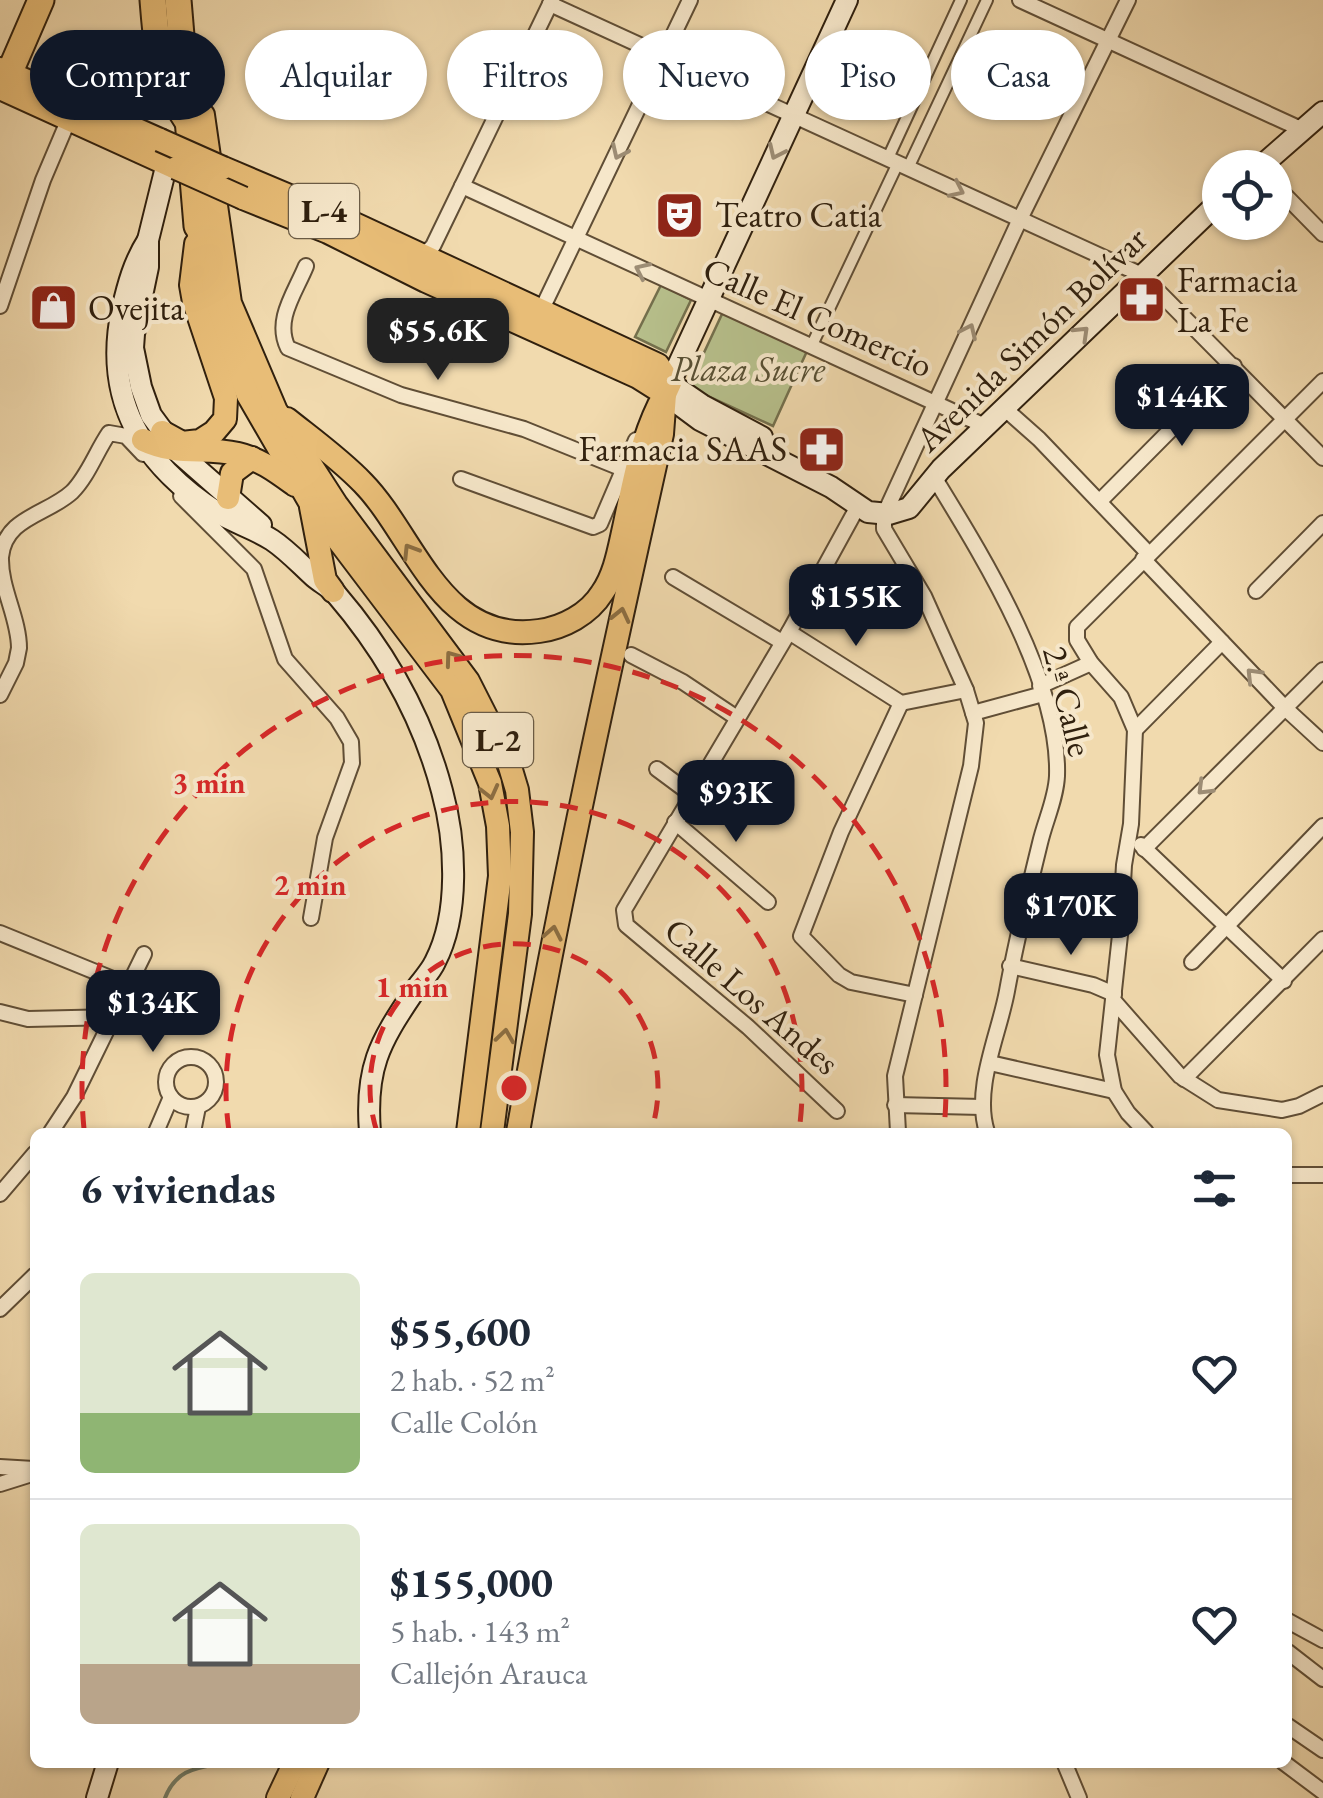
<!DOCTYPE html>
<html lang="es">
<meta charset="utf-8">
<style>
:root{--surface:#fff;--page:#f6f6f7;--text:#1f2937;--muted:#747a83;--line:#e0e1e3;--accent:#111827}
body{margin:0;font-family:"EB Garamond",serif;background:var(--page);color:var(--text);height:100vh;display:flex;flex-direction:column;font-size:38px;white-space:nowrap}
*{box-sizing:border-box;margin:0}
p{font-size:32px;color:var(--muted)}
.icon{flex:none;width:55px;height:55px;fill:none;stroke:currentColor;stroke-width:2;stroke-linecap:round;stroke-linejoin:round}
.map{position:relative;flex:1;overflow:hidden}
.drawer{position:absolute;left:30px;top:1128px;width:1262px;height:640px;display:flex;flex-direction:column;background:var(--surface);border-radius:15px;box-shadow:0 2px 8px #0004}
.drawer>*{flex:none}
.banner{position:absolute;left:30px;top:30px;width:1265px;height:90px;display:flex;gap:20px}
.controls{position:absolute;left:1202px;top:150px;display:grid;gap:20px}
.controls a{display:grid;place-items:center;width:90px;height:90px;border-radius:50%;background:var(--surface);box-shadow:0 2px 8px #0004;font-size:50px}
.price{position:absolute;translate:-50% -85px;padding:0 22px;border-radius:20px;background:var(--accent);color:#fff;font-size:32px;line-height:65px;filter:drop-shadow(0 2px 5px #0008)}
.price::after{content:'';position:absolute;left:50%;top:60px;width:30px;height:22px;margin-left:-15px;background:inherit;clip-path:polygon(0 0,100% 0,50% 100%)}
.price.current{background:#222;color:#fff}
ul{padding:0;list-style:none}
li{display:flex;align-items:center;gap:30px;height:250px;padding:0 50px}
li+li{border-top:2px solid var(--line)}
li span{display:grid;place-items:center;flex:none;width:280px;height:200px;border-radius:15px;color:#555}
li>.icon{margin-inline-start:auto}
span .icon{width:120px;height:120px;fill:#fffc;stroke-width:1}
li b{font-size:42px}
h2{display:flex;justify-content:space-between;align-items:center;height:120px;padding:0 50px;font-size:42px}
.chip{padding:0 35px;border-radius:45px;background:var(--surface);box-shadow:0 2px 8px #0004;font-size:35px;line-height:90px}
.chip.current{background:var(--accent);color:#fff}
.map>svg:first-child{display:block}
</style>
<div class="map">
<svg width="1323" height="1798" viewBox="0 0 1323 1798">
<rect width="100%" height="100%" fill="#f1daae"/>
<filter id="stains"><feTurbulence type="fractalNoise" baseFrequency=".002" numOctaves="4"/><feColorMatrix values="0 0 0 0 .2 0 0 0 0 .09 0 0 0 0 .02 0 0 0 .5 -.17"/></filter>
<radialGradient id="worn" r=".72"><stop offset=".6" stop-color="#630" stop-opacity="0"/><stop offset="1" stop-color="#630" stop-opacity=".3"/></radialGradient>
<!-- green -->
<g fill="#b7c08c" stroke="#74704d" stroke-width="2.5">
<path d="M661,285L691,300L666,352L635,337Z"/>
<path d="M723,312L807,351L773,426L688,387Z"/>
</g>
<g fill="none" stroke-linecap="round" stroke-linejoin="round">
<!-- stream -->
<path stroke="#717d69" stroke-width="4" d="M165,1798C177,1767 200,1768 228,1762"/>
<defs>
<g id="pedestrian">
<path d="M888,158L961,0"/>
<path d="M908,168L987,0"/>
<path d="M811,347L898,163"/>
</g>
<g id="minor">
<path d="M1020,0L1303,130"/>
<path d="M550,4L1142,275L1323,458"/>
<path d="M1275,185L1323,234"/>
<path d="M462,186L985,426"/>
<path d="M418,260L433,246L552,0"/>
<path d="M306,266C295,293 274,320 288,348L401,395L524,429L623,469"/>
<path d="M0,306L43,180L71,114"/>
<path d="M541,311L690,0"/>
<path d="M1004,408L1039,439L1149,554"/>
<path d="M934,477C983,557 1060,680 1057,776C1056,799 1045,821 1040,843C1028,892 1016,941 1007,991C999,1035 973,1088 987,1132"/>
<path d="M461,479L593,527L600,524L636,440"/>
<path d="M181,496L254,569L285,659L337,718L351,742L352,763L325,838L311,918"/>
<path d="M1100,501L1234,366"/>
<path d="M1143,559L1285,708L1323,743"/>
<path d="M673,577L782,642"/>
<path d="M1256,591L1323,523"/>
<path d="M789,632L901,703L966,690"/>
<path d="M631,655L683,682L737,718"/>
<path d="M1040,686L1091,663"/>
<path d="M0,695L16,663L19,648C19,618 0,588 1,557C5,517 47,515 72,492C88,476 96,452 109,433L126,436L143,454"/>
<path d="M901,703L841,832L801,936L839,975L851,982L915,995"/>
<path d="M973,713L1043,694"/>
<path d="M1135,730L1222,642"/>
<path d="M657,769L692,795"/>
<path d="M675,822L768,902"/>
<path d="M1141,845L1284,981"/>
<path d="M1144,849L1323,670"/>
<path d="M0,933L130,986"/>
<path d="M1192,962L1323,826"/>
<path d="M1010,966L1093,985L1114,994"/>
<path d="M1113,1000L1180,1076L1218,1100L1282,1110L1299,1106L1323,1094"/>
<path d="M0,1012L28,1019L115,1017"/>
<circle cx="191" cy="1082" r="25"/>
<path d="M990,1063L1114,1091"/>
<path d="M1184,1079L1323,939"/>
<path d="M895,1105L982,1107"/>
<path d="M837,1111L748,1027L626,925L624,910L789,632L857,508"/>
<path d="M51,1132L74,1097L144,954"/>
<path d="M156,1132L171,1097"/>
<path d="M193,1132L198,1107"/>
<path d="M898,1132L895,1076L971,766L976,723L966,690L924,596L884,529V515L1020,219L1128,0"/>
<path d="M1146,1132L1128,1113L1114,1091L1107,1055L1120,935L1124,865L1131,824L1135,730L1121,697L1091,663L1077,640V627L1323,381"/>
<path d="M1288,1175H1323"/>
<path d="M0,1194L35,1153"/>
<path d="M0,1309L35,1275"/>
<path d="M0,1467L34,1469"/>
<path d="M0,1484L35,1473"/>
<path d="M1288,1621L1323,1640"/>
<path d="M1288,1652L1323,1679"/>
<path d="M1288,1726L1323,1750"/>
<path d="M1064,1762L1079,1798"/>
<path d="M1283,1762L1323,1792"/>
</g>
<g id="secondary">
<path d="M167,163L148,240V267L134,334L133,348L141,387L151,415L179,453L261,525"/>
<path d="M1259,168L1323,112"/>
<path d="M148,240C134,262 128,284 122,310C103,400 142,464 218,513C235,523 255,529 272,540C287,550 299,563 312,575C319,582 329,586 336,594C385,651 423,718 442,791C456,842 460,914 435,962C430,973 420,982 413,993C379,1043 365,1069 370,1132"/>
<path d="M665,394L700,420L831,487L868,512L889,514L909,508L941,469L1220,201"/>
<path d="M762,437L702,405L670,383L847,0"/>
<path d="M97,1798L108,1762"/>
</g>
<g id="primary">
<path d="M0,69L160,140"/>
<path d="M0,88L176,168"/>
<path d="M223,168L346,220L658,365L670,383L665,394L638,377L426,281L328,232L243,198"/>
</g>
<g id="trunk">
<path d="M203,115L230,303L276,411L336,504L468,681L508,760L517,790L522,832L520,914L492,1132"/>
<path d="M197,226L223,334L248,395L311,504L452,690L490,783L498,826L500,876L468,1132"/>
<path d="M287,419C312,439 340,459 363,483C415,536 441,645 539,631C563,628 589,614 602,593C615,575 619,550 624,528C633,486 640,444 659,405"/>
<path d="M162,432L182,443L200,441L214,432L225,419L226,398L194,302L191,285L196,244"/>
<path d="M143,440C180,457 202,446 238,454C260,459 277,472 295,485"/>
<path d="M228,498L232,473L252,458"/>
<path d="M311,507L325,580L333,591"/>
<path d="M518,1132C559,898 610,667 662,434L665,394"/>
<path d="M278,1798L295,1762"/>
<path d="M302,1798L318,1762"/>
</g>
<g id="motorway">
<path d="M153,0C157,48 158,79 186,119"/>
<path d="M178,0L197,226"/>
<path d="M0,82L9,74L41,0"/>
</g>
</defs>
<!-- pedestrian casing -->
<use href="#pedestrian" stroke="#604e36" stroke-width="14"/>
<!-- minor casing -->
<use href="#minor" stroke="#604e36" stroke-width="18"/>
<!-- secondary casing -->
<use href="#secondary" stroke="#30200e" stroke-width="24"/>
<!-- primary casing -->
<use href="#primary" stroke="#30200e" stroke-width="26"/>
<!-- trunk casing -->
<use href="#trunk" stroke="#30200e" stroke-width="26"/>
<!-- motorway casing -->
<use href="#motorway" stroke="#30200e" stroke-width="29"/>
<!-- pedestrian -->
<use href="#pedestrian" stroke="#f6e7ca" stroke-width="10"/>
<!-- minor -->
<use href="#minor" stroke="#f6e7ca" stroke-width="14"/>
<!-- secondary -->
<use href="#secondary" stroke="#f6e7ca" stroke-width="20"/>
<!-- primary -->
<use href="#primary" stroke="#e8bd77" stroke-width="22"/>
<!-- trunk -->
<use href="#trunk" stroke="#e8bd77" stroke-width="22"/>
<!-- motorway -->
<use href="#motorway" stroke="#e8bd77" stroke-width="25"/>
<defs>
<g id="primary-bridge">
<path d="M160,140L223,168"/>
<path d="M176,168L243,198"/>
</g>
</defs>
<!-- primary-bridge casing -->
<use href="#primary-bridge" stroke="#30200e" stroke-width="26" stroke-linecap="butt"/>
<!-- primary-bridge -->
<use href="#primary-bridge" stroke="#e8bd77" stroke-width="22"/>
</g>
<!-- one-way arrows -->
<defs><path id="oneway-chevron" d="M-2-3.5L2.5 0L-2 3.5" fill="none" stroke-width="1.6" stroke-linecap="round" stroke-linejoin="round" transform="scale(2.5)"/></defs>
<g stroke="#9d8d75">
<use href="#oneway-chevron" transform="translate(619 152) rotate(115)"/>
<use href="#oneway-chevron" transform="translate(776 152) rotate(115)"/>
<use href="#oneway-chevron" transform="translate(957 190) rotate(25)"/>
<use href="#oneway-chevron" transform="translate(642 270) rotate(-155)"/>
<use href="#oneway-chevron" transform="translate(969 331) rotate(-65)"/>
<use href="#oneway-chevron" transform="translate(1082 333) rotate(-44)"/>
<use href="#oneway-chevron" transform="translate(1253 675) rotate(-134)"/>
<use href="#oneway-chevron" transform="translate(1204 788) rotate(135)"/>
</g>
<g stroke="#8c6e42">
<use href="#oneway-chevron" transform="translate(410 551) rotate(-122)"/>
<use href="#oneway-chevron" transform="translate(621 615) rotate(-77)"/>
<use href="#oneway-chevron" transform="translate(452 658) rotate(-126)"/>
<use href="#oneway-chevron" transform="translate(490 792) rotate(76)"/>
<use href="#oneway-chevron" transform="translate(553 933) rotate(-79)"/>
<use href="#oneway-chevron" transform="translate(505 1036) rotate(-82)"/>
</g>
<!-- distance rings -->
<g fill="none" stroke="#d62828" stroke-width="5" stroke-dasharray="18 12">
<path d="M377 1132A144 144 0 1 1 651 1132"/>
<path d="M229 1131A288 288 0 1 1 799 1131"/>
<path d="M84 1129A432 432 0 1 1 944 1129"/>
</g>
<!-- icons -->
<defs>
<symbol id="theatre-square" viewBox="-11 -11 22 22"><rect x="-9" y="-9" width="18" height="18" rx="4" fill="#8f2418" stroke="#f6e7ca"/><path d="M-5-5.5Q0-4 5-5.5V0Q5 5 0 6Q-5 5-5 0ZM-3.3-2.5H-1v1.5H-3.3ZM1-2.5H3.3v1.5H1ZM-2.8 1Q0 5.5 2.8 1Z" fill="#fff"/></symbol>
<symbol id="pharmacy-square" viewBox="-11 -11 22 22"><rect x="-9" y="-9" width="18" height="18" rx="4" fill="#8f2418" stroke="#f6e7ca"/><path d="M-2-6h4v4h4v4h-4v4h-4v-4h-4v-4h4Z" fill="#fff"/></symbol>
<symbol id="shop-square" viewBox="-11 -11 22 22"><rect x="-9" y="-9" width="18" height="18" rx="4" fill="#8f2418" stroke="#f6e7ca"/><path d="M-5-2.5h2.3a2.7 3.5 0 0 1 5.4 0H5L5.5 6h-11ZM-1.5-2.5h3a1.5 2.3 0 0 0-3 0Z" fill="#fff"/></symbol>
</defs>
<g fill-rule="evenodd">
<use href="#theatre-square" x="652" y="188" width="55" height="55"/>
<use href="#pharmacy-square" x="1114" y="272" width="55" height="55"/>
<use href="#shop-square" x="26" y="280" width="55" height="55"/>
<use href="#pharmacy-square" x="794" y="422" width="55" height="55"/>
</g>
<g text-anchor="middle" stroke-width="8" stroke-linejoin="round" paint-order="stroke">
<!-- shield labels -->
<g fill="#f6e7ca" stroke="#6b5c46" stroke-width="2.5">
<rect x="289" y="184" width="70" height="54" rx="8"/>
<rect x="463" y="713" width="70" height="54" rx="8"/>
</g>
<g font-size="32" font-weight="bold" fill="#30200e">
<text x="324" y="222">L-4</text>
<text x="498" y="751">L-2</text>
</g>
<!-- poi labels -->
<g font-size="35" fill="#30200e" stroke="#f6e7ca" text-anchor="start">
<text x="715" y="227">Teatro Catia</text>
<text x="1177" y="292">Farmacia<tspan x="1177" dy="40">La Fe</tspan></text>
<text x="88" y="320">Ovejita</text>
<text x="787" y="461" text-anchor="end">Farmacia SAAS</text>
</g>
<!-- street labels -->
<g font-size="35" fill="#30200e" stroke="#f6e7ca">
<text transform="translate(818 317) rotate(24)" y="12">Calle El Comercio</text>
<text transform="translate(1031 339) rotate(-44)" y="12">Avenida Simón Bolívar</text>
<text transform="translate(1068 701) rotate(76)" y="12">2.ª Calle</text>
<text transform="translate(752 996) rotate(41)" y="12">Calle Los Andes</text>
</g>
<!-- park labels -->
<g font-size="35" font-style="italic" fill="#585034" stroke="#f6e7ca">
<text x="748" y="381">Plaza Sucre</text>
</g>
</g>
<circle cx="514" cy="1088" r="15" fill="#d62828" stroke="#f6e7ca" stroke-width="5"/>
<g font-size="30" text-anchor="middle" font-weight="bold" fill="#d62828" stroke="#f6e7ca" stroke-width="8" stroke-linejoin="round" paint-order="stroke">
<text x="209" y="793">3 min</text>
<text x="310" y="895">2 min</text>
<text x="412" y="997">1 min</text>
</g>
<rect width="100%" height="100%" filter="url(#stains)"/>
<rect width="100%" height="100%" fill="url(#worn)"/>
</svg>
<div class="controls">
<a><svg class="icon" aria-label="locate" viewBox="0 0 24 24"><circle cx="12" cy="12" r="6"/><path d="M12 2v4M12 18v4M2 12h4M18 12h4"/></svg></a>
</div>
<b class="price current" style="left:438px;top:383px">$55.6K</b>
<b class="price" style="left:1182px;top:449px">$144K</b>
<b class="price" style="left:856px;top:649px">$155K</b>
<b class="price" style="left:736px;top:845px">$93K</b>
<b class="price" style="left:1071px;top:958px">$170K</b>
<b class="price" style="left:153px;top:1055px">$134K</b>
<div class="banner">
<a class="chip current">Comprar</a>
<a class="chip">Alquilar</a>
<a class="chip">Filtros</a>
<a class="chip">Nuevo</a>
<a class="chip">Piso</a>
<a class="chip">Casa</a>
</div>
<section class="drawer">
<h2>6 viviendas<svg class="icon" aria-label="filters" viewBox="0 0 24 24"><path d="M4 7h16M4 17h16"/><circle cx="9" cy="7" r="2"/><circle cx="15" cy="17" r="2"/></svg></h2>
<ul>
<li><span style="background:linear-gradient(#dfe7d0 70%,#8fb573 0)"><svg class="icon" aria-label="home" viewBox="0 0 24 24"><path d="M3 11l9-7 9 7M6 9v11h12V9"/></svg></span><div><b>$55,600</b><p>2 hab. · 52 m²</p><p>Calle Colón</p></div><svg class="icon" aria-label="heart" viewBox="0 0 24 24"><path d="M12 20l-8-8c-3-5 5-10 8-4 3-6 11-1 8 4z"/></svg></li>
<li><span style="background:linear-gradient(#dfe7d0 70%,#b9a48a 0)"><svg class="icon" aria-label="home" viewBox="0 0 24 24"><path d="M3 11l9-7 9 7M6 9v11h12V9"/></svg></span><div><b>$155,000</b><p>5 hab. · 143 m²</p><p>Callejón Arauca</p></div><svg class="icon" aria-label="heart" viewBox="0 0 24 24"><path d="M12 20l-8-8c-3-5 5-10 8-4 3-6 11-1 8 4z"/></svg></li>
</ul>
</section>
</div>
